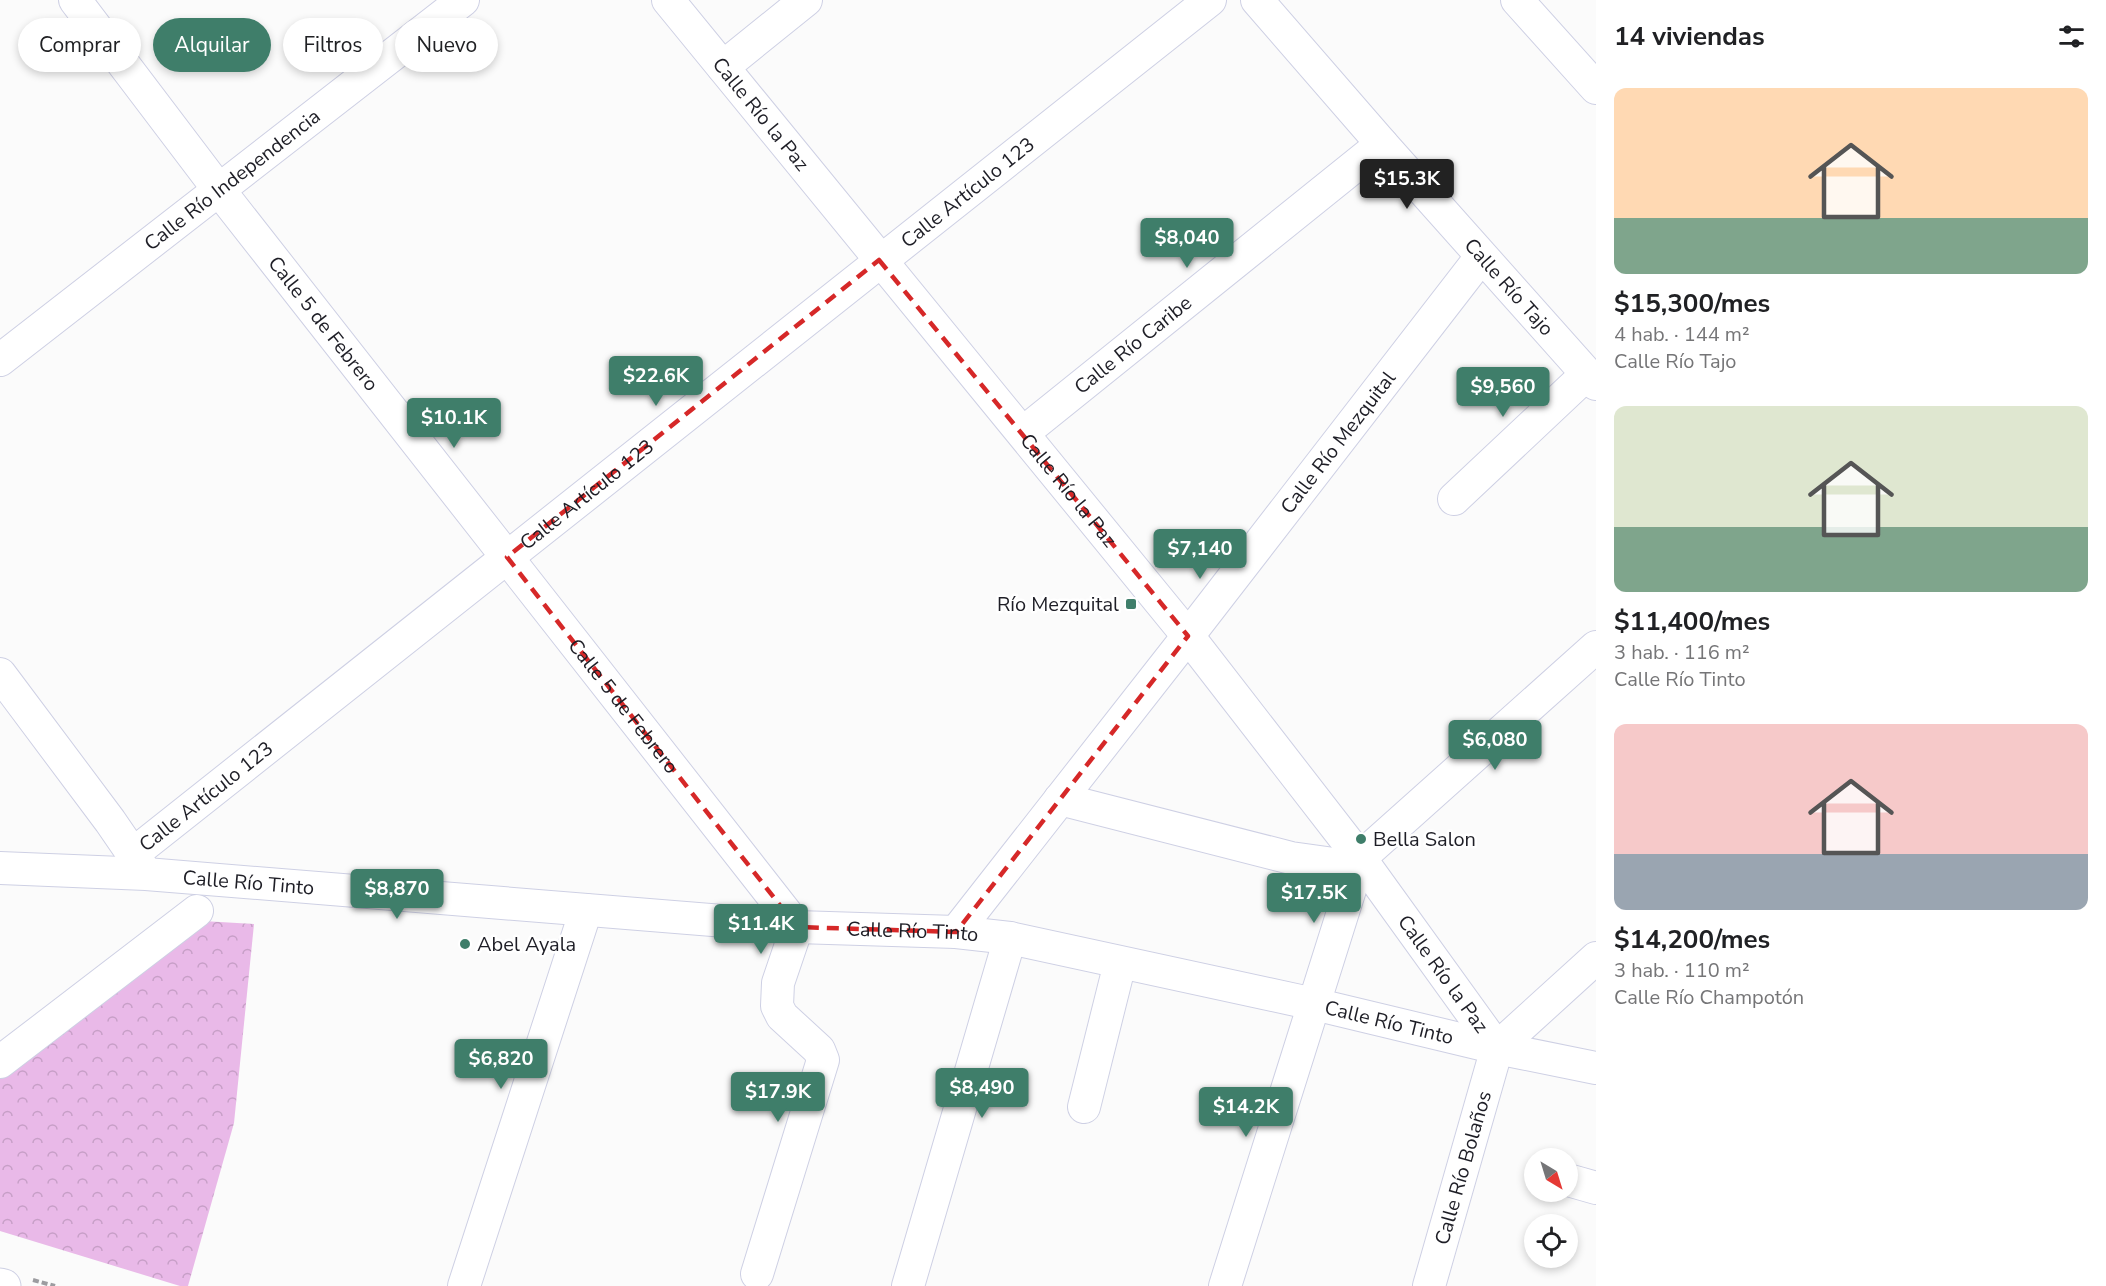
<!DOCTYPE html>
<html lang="es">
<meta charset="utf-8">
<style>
:root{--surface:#fff;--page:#f2f2f2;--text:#202124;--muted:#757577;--accent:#3f7e6a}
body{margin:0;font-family:"Nunito Sans",sans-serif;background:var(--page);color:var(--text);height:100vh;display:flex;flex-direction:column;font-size:22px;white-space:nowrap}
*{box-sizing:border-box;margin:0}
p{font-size:20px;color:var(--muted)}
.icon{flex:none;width:33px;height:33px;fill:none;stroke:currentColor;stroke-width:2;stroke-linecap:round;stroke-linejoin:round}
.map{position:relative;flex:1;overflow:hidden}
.drawer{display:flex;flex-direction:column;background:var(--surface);width:510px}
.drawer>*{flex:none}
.hud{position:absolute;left:18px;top:18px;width:570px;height:54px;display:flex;gap:12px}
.needle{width:39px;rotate:142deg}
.controls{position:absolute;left:1524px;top:1148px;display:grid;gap:12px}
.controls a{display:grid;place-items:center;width:54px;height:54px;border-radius:50%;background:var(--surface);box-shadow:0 3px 9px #0003;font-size:30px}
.price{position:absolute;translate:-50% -51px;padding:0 14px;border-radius:6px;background:var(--accent);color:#fff;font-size:20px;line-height:39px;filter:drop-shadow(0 2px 3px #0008)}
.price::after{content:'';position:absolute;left:50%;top:36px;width:18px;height:14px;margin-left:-9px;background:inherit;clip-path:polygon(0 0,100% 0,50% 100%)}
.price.on{background:#222;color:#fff}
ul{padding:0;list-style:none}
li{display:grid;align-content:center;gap:12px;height:318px;padding:0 18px}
li span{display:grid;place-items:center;height:186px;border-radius:12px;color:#555}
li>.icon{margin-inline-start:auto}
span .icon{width:108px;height:108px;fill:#fffc;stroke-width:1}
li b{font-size:26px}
h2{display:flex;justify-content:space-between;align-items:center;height:72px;padding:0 18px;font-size:26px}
.pill{padding:0 21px;border-radius:27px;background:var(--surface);box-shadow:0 3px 9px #0003;font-size:21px;line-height:54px}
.pill.on{background:var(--accent);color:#fff}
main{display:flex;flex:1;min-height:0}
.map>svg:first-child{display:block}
</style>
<main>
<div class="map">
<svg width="1596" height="1286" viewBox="0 0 1596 1286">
<defs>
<pattern id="park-crowns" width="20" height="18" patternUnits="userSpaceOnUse" patternTransform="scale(1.5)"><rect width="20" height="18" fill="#e9b9e8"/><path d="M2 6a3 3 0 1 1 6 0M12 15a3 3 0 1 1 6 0" fill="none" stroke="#c79fc7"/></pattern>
</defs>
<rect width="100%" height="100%" fill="#fbfbfb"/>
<!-- park -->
<path fill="url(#park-crowns)" d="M203,921L254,924L234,1123L188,1286H180L0,1231V1078Z"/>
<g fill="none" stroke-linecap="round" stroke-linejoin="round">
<defs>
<g id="street">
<path id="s1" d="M75,0L219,190L797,927"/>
<path id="s2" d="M668,0L1188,636L1360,858L1497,1048"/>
<path id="s3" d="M1257,0L1382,144L1596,384"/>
<path d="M1517,0L1596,88"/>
<path d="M723,67L806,0"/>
<path id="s4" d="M0,360L463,0"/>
<path id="s5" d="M1023,433L1382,144"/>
<path d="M1454,499L1587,374"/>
<path d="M0,674L110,821L145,872"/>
<path d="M1060,799L1291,858L1334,864L1360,858"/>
<path id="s6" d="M133,854L1210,0"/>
<path id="s7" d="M0,868L146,874L797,927L956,932L1010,938L1314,1004L1497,1048L1596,1068"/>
<path id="s8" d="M956,932L1188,636L1481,257"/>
<path d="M1497,1048L1596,958"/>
<path d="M0,1062L197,911"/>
<path d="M1084,1107L1120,963"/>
<path d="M1568,1180L1596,1188"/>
<path d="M757,1274L823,1060L819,1050L782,1016L777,1006L778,983L797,927"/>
<path d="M464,1286L586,910"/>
<path d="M908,1286L1010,938"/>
<path d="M1225,1286L1360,858L1596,647"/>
<path id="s9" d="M1429,1286L1497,1048"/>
</g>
<path id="secondary" d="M0,1285L4,1286"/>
</defs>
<!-- street casing -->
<use href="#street" stroke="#ced0e4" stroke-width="34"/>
<!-- secondary casing -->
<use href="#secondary" stroke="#ced0e4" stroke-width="35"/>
<!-- path -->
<path stroke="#9c9ca0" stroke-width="4" stroke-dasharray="6 3" stroke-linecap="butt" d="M33,1280L55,1286"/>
<!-- street -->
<use href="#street" stroke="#fff" stroke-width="32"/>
<!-- secondary -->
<use href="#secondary" stroke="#fff" stroke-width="33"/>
</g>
<!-- marked area -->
<path fill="none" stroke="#d62828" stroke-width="4.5" stroke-dasharray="12 8" stroke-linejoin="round" d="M879,260L1188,636L956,932L797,927L507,557Z"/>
<!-- markers -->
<g fill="#3f7e6a" stroke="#fff" stroke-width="2">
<rect x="1125" y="598" width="12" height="12" rx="3"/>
<circle cx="1361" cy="839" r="6"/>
<circle cx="465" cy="944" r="6"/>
</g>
<g text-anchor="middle" stroke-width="5" stroke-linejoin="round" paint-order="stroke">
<!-- street labels -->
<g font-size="20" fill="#1e1e26" stroke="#fff">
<text dy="7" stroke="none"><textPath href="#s2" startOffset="147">Calle Río la Paz</textPath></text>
<text dy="7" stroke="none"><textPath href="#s4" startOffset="294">Calle Río Independencia</textPath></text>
<text dy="7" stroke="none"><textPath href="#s6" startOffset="1065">Calle Artículo 123</textPath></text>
<text dy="7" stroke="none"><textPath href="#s3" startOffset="382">Calle Río Tajo</textPath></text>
<text dy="7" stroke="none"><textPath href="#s1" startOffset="408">Calle 5 de Febrero</textPath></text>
<text dy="7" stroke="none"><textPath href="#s5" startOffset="141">Calle Río Caribe</textPath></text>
<text dy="7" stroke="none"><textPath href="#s8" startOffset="621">Calle Río Mezquital</textPath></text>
<text dy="7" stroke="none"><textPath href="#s2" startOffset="633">Calle Río la Paz</textPath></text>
<text dy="7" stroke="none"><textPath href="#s6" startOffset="579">Calle Artículo 123</textPath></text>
<text dy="7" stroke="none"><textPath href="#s1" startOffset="894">Calle 5 de Febrero</textPath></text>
<text dy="7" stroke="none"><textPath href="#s6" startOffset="93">Calle Artículo 123</textPath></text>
<text dy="7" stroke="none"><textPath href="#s7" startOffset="249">Calle Río Tinto</textPath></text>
<text dy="7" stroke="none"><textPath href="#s7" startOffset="915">Calle Río Tinto</textPath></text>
<text dy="7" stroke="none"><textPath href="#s2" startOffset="1245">Calle Río la Paz</textPath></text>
<text dy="7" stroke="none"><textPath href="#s7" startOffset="1401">Calle Río Tinto</textPath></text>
<text dy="7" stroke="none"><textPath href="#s9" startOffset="123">Calle Río Bolaños</textPath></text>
</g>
<!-- poi labels -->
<g font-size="20" fill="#1e1e26" stroke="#fff" text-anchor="start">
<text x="1119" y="611" text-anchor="end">Río Mezquital</text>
<text x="1373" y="846">Bella Salon</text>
<text x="477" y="951">Abel Ayala</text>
</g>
</g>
</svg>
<div class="controls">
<a><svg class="needle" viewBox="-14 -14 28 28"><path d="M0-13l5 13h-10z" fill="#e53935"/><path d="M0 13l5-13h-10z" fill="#757577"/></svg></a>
<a><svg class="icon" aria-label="locate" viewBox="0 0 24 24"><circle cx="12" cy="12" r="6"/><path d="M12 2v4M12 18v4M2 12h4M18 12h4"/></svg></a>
</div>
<b class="price on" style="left:1407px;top:210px">$15.3K</b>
<b class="price" style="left:1187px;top:269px">$8,040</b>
<b class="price" style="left:656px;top:407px">$22.6K</b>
<b class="price" style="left:1503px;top:418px">$9,560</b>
<b class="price" style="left:454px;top:449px">$10.1K</b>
<b class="price" style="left:1200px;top:580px">$7,140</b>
<b class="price" style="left:1495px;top:771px">$6,080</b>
<b class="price" style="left:397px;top:920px">$8,870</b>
<b class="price" style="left:1314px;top:924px">$17.5K</b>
<b class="price" style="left:761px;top:955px">$11.4K</b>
<b class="price" style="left:501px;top:1090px">$6,820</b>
<b class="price" style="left:982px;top:1119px">$8,490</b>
<b class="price" style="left:778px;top:1123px">$17.9K</b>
<b class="price" style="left:1246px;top:1138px">$14.2K</b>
<div class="hud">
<a class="pill">Comprar</a>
<a class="pill on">Alquilar</a>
<a class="pill">Filtros</a>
<a class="pill">Nuevo</a>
</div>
</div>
<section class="drawer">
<h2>14 viviendas<svg class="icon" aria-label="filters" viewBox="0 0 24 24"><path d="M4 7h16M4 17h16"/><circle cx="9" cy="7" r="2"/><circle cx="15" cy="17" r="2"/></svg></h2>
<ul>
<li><span style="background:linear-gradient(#ffd9b3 70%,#7fa58c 0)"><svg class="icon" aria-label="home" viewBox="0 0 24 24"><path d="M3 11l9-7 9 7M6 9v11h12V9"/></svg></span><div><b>$15,300/mes</b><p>4 hab. · 144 m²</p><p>Calle Río Tajo</p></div></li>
<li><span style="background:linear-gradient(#dfe7d0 65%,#7fa58c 0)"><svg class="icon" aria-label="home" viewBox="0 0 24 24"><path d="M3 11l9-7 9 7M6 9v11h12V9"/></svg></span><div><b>$11,400/mes</b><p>3 hab. · 116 m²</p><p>Calle Río Tinto</p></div></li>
<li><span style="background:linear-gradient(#f6c9c9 70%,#9aa5b1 0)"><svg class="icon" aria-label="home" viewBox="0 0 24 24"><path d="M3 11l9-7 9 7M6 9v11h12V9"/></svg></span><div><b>$14,200/mes</b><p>3 hab. · 110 m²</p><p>Calle Río Champotón</p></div></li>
</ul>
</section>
</main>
